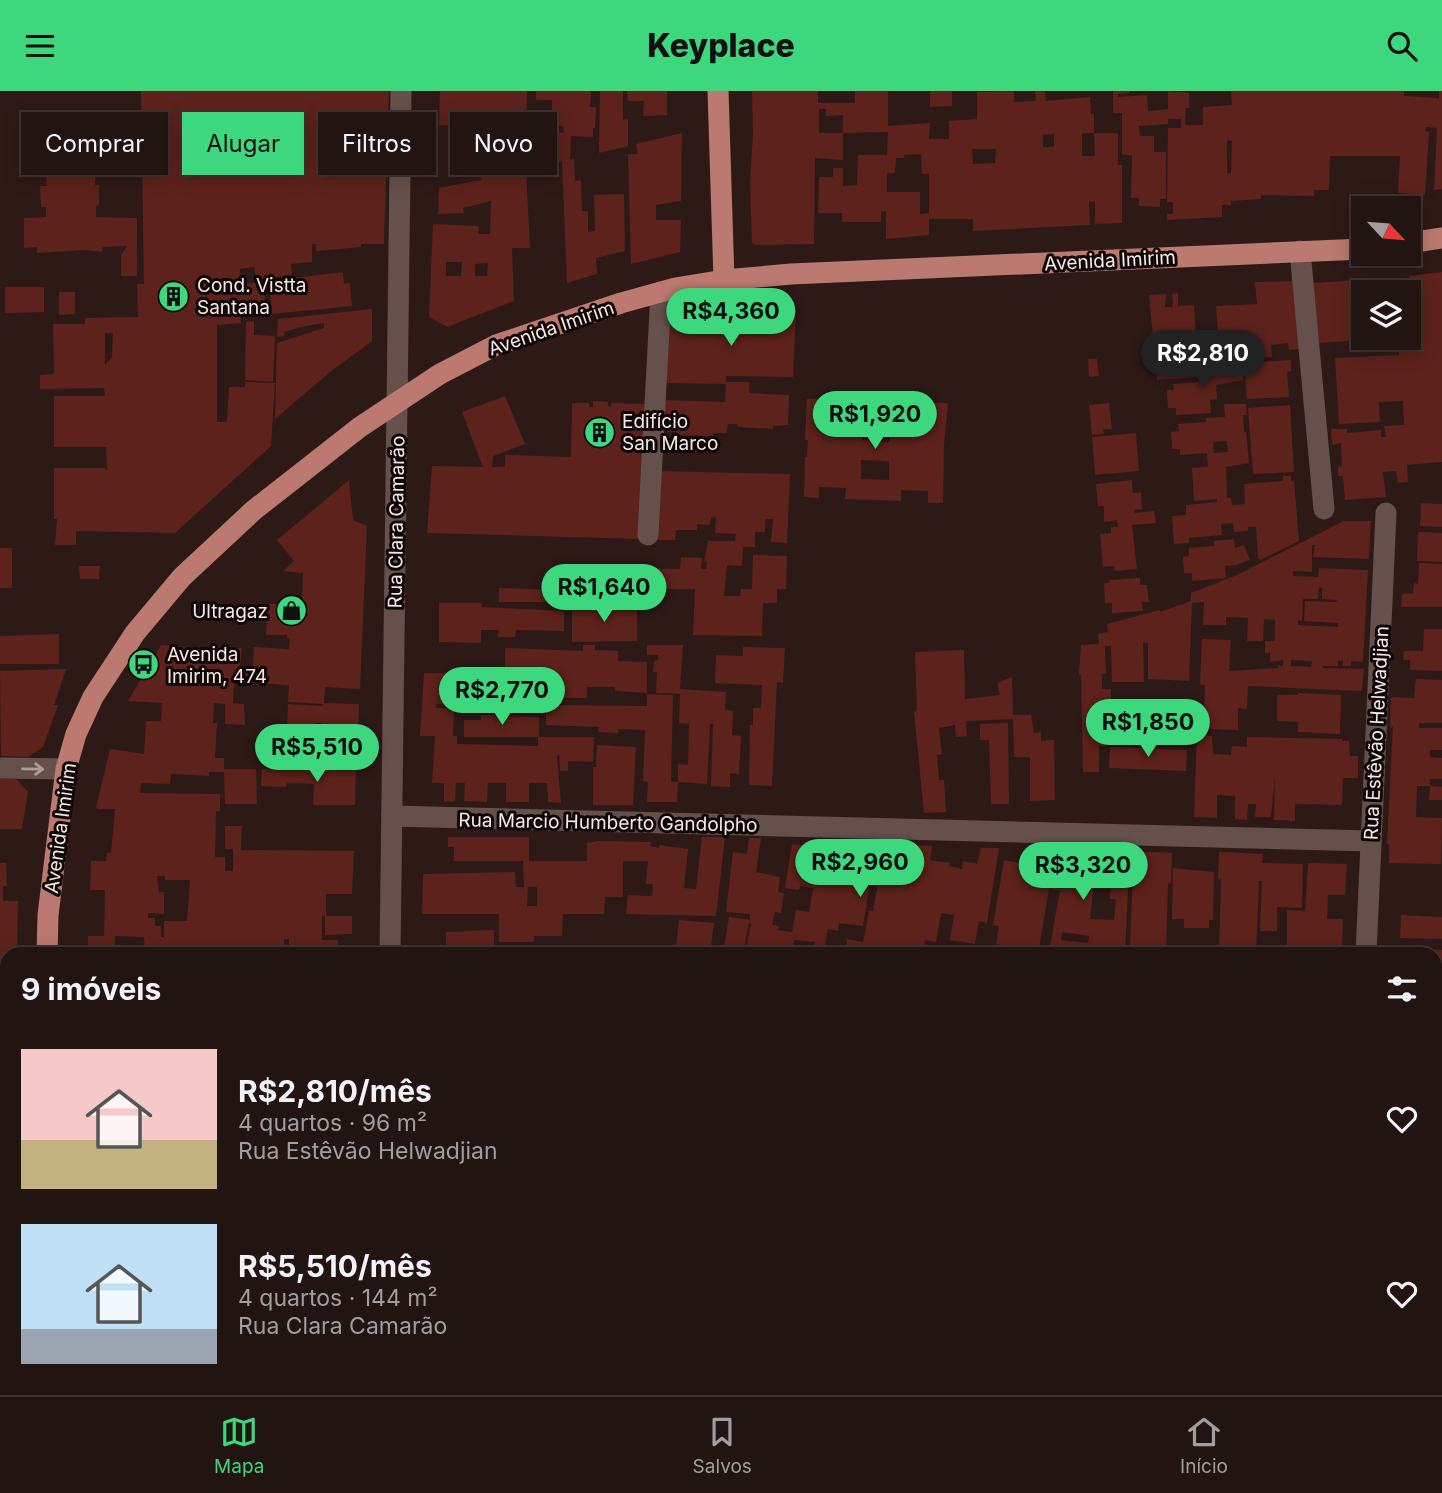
<!DOCTYPE html>
<html lang="pt">
<meta charset="utf-8">
<style>
:root{--surface:#221411;--page:#2a1d1a;--text:#f1f3f6;--muted:#a29e9f;--line:#3f3331;--accent:#3dd77e}
body{margin:0;font-family:Inter,sans-serif;background:var(--page);color:var(--text);height:100vh;display:flex;flex-direction:column;font-size:26px;white-space:nowrap}
*{box-sizing:border-box;margin:0}
p{font-size:23px;color:var(--muted)}
.icon{flex:none;width:38px;height:38px;fill:none;stroke:currentColor;stroke-width:2;stroke-linecap:round;stroke-linejoin:round}
.map{position:relative;flex:1;overflow:hidden}
.side{position:absolute;left:0px;top:856px;width:1442px;height:450px;display:flex;flex-direction:column;background:var(--surface);border-radius:21px 21px 0 0;box-shadow:0 4px 18px #0003,0 0 0 2px var(--line)}
.side>*{flex:none}
.banner{position:absolute;left:21px;top:21px;width:700px;height:63px;display:flex;gap:14px}
.needle{width:46px;rotate:116deg}
.fabs{position:absolute;left:1351px;top:105px;display:grid;gap:14px}
.fabs a{display:grid;place-items:center;width:70px;height:70px;border-radius:0px;background:var(--surface);box-shadow:0 4px 18px #0003,0 0 0 2px var(--line);font-size:35px}
.price{position:absolute;translate:-50% -60px;padding:0 16px;border-radius:24px;background:var(--accent);color:#111;font-size:23px;line-height:46px;filter:drop-shadow(0 2px 4px #0008)}
.price::after{content:'';position:absolute;left:50%;top:42px;width:21px;height:16px;margin-left:-10px;background:inherit;clip-path:polygon(0 0,100% 0,50% 100%)}
.price.current{background:#222;color:#fff}
ul{padding:0;list-style:none}
li{display:flex;align-items:center;gap:21px;height:175px;padding:0 21px}
li span{display:grid;place-items:center;flex:none;width:196px;height:140px;border-radius:0px;color:#555}
li>.icon{margin-inline-start:auto}
span .icon{width:84px;height:84px;fill:#fffc;stroke-width:1}
li b{font-size:30px}
h2{display:flex;justify-content:space-between;align-items:center;height:84px;padding:0 21px;font-size:30px}
.pill{padding:0 24px;border-radius:0px;background:var(--surface);box-shadow:0 4px 18px #0003,0 0 0 2px var(--line);font-size:24px;line-height:63px}
.pill.current{background:var(--accent);color:#111}
header{display:flex;justify-content:space-between;align-items:center;height:91px;padding:0 21px;background:var(--accent);color:#111;font-size:32px;font-weight:800}
.tab-bar{display:flex;justify-content:space-around;align-items:center;height:98px;border-top:2px solid var(--line);background:var(--surface);font-size:19px;color:var(--muted)}
.tab-bar a{display:grid;justify-items:center;gap:4px}
.tab-bar .current{color:var(--accent)}
.map>svg:first-child{display:block}
</style>
<header><svg class="icon" aria-label="menu" viewBox="0 0 24 24"><path d="M4 6h16M4 12h16M4 18h16"/></svg>Keyplace<svg class="icon" aria-label="search" viewBox="0 0 24 24"><circle cx="10" cy="10" r="6"/><path d="M15 15l6 6"/></svg></header>
<div class="map">
<svg width="1442" height="1304" viewBox="0 0 1442 1304">
<rect width="100%" height="100%" fill="#2d1a17"/>
<!-- green -->
<path fill="#295237" d="M1003,1299V1304H109V1299Z"/>
<!-- building -->
<g fill="#5d221b" fill-rule="evenodd">
<path d="M141,0H389L384,153H361V156L316,160V153H312V171L291,173L292,184L256,188L254,176L240,178L241,193L263,191L266,220L254,222L252,210L239,211L241,232L217,234V331H227L229,296H245V291L275,292L271,355L175,442L76,440V454H55L57,428H54V377H105L107,380L106,356H54V305H105L104,297L40,298V284L54,283L53,233H85V227L138,226L137,193H144ZM105,242H113L112,266L105,274Z"/>
<path d="M440,0H527L526,78L530,157H512L514,210L447,236L429,226L433,133L479,135L478,143H490L491,110L463,117L464,122L438,123L439,97L481,89L477,70H479V35L439,34ZM446,171H462L461,185H446ZM488,172L487,185H475V173Z"/>
<path d="M536,0H591L590,16H596L595,37H593V46L571,45L570,69L574,68L575,90L581,89L582,120H588V141L595,140L594,104L624,103L625,160L596,167L597,183L567,192L562,70L553,72L554,42H564L563,35H552V9H536Z"/>
<path d="M600,0H623V29L628,28V55L599,62Z"/>
<path d="M627,0H667V24L643,25L644,10H628Z"/>
<path d="M752,0H818V12H855V0H888V35L930,32L929,48H949V30L977,28V1L1014,0V11L1036,10L1035,0H1045L1046,10L1090,6L1091,23H1094V42H1082V65H1095L1094,42H1118V74H1122V132L1095,133V110L1089,111L1090,134L973,140V128H929V144L886,148V120L881,121V131H842V122H818L819,86H833V77H843V95L857,94L858,64H887L888,41L843,42V69L815,67L814,153L756,154L752,152L750,92L753,43ZM819,18H826V25L843,24V42H819ZM1054,43V56H1043V44ZM972,58H996L995,72L973,73ZM921,63L922,83H929V122L920,123V101H887V82H895L896,67H904V64Z"/>
<path d="M930,0H952V15L930,16Z"/>
<path d="M1113,0H1130V2L1118,3V6L1147,4L1148,20L1168,18V0L1189,2V17H1186L1185,34H1203V16L1232,14L1231,0H1404V5L1439,7V0H1442V98L1434,99L1437,37L1426,36L1425,40L1429,41L1425,104L1398,102L1400,65H1330L1329,99H1314V105L1261,104V108L1231,110V114H1222V126L1167,129V123H1173V111H1167L1168,37H1181V28H1168V33L1139,35L1140,45H1154V61H1166V108H1160V116L1139,115V107H1131L1132,64H1122V22H1113ZM1227,49L1232,50L1231,82L1227,83Z"/>
<path d="M682,42L681,110L656,114V129H681L680,161L631,173L628,63H638L636,53Z"/>
<path d="M102,48L101,54L115,53L116,83H95V94H99V114L96,115V126L137,127V185H121V164L127,155L103,156L102,161L85,159L37,162V156L24,157V127L46,126V116H41L40,95H47L46,85H24L23,56H37V49L61,51Z"/>
<path d="M343,181L344,193L350,192L352,215L272,223L270,201L295,198L294,187Z"/>
<path d="M1442,181V371L1407,374L1408,391L1398,392L1396,380L1383,381L1386,406L1345,409L1343,385H1338V376L1342,375L1341,352L1332,354L1331,338H1347V342L1381,339V346H1386L1384,335L1404,334L1403,310L1379,311L1380,331L1339,333L1335,267L1399,264V257L1408,256L1407,248L1398,250V247H1409V209L1411,208L1409,185Z"/>
<path d="M1393,187L1394,196H1400V201H1363V249L1318,252L1313,192Z"/>
<path d="M1296,190L1300,258L1289,259L1288,252L1271,254L1272,266H1260V258L1220,263L1216,215L1257,213L1255,191Z"/>
<path d="M5,196H44V221L5,222Z"/>
<path d="M59,201H75V223L59,224Z"/>
<path d="M1178,202V215L1194,214L1196,247H1199L1201,265L1196,266L1198,286L1157,289L1149,204L1166,203L1165,216H1173L1172,203Z"/>
<path d="M372,218V250L330,281L275,328L277,252L324,237V232L301,236L284,241L285,244L277,246L278,228Z"/>
<path d="M796,219L793,286L726,285V293L666,292L668,233L732,224Z"/>
<path d="M254,230V244L275,245L273,291L245,289L246,231Z"/>
<path d="M1088,268H1097L1099,285L1089,286Z"/>
<path d="M1242,268L1243,289L1216,294L1217,308L1210,309L1211,322L1176,324V317H1168L1167,299H1174L1173,293L1205,291V285L1222,284L1220,269Z"/>
<path d="M1291,269V280L1287,281L1289,306L1247,308L1244,272Z"/>
<path d="M726,291H749V302L789,304L788,334L773,335V338L738,336L737,333H728L727,342H713V345L677,344L678,341L662,340L663,309L725,311Z"/>
<path d="M505,305L525,353L493,365L492,376H505V364L571,366L572,312H589V316H593V310L608,311V315L611,316V312L647,313L642,448L427,442L432,375L483,376L462,321Z"/>
<path d="M807,308H822V320L848,321L850,310L906,311L905,323L932,324L933,312H948L944,354L943,412H928V400L901,399V410L845,408L846,397L819,396V407L804,406L805,366H807L808,349H805ZM863,331L890,333V351L862,349ZM861,369L889,370V389L861,388Z"/>
<path d="M1109,312L1112,338H1103L1104,343L1092,344L1089,314Z"/>
<path d="M1224,313H1246L1247,324H1243L1244,341H1246L1249,372L1226,376L1227,407H1231L1232,414L1245,413L1244,393L1283,390V385H1291V390L1294,389L1299,450L1260,469L1258,467L1256,436H1248V440L1234,441L1233,432L1221,433L1222,444L1189,447V452L1174,453L1172,425L1186,424V414L1217,411V408L1194,410L1192,377L1208,376L1207,362L1180,364V358H1172L1171,341L1179,340L1178,333L1206,331V327L1225,326ZM1227,350L1228,361L1214,362L1213,351Z"/>
<path d="M1290,314L1294,381L1253,383L1248,317Z"/>
<path d="M1136,342L1139,380L1095,384L1092,346Z"/>
<path d="M657,380L790,383L787,452L771,451L773,428H765V441H755V456H743L742,475L727,474L724,505H740L741,498H752L753,464L787,465L786,498H777V512H763L762,545L693,544L695,498H642V477L680,478L681,466L702,467L701,478H706L707,471L704,470L708,450H735L736,443L715,442L716,427L711,426L710,434L697,433V439H676L675,449H655Z"/>
<path d="M349,389L353,429L367,435L360,598L325,596L324,612L359,613L358,637L322,636V632H316L315,637L298,635V639L287,638L288,613L323,615V613L288,611L289,594L234,591L233,612L244,613L245,634L225,633V613L214,612L213,632H217L215,667H224V678H256L257,713H225L224,681H209V685L171,683L170,693L141,692L140,702L220,703V720H216L215,766H225V780H233V758H225V735H242L241,759L354,760L352,803H326V825H322V849H338L339,863H289V848H284V863H88V845H104L105,799H90L91,770H106L107,762H111L115,718H98L96,716L110,658L144,663L146,630H161L162,612L128,610L161,554L187,556L185,565L203,566V556L242,557L240,576H253L254,556L289,558L290,548L287,547V544H266L268,513L302,512L303,482L283,480L294,470L277,449ZM157,785H165V789H190L187,830H164V846H161V835H155V827H148V822L164,823V801H159ZM115,845L144,846L145,860H131V857L115,856Z"/>
<path d="M1132,389L1133,402L1141,401L1142,418L1134,419L1135,422L1154,420L1156,432L1132,434L1137,478L1115,480L1114,475L1103,476L1100,443L1111,442V436H1118L1117,429L1104,431V415H1098L1096,393Z"/>
<path d="M1421,412L1442,413V436L1420,435Z"/>
<path d="M1344,430H1371L1369,468L1313,466L1315,454H1312V481L1293,480V485L1318,486L1319,477L1368,479L1363,571L1351,570V575H1343V570H1338V575H1323V577L1364,578L1362,600L1248,595L1247,618L1238,617V639L1204,638L1205,594L1200,593L1202,548L1231,549L1229,580L1278,577V574L1283,575V569L1270,571V562H1265V550H1275V529L1264,528L1263,550H1247L1248,527L1226,526V534H1203L1204,511L1192,512L1189,590L1148,588V552L1143,551L1144,591H1112L1111,555H1105L1106,583H1102V598H1111V611L1173,612L1172,616H1191L1190,653L1130,652V642H1110L1109,651H1105V655H1099V681H1083L1081,583L1079,584L1081,554L1099,553L1098,543L1108,541L1107,533L1160,519V521L1191,510V502L1237,484ZM1319,496L1322,497V508L1337,509L1336,511L1305,510L1304,530L1338,532V536L1298,534V529L1302,530L1303,508H1318ZM1291,569L1312,570L1311,576L1291,575Z"/>
<path d="M1418,441L1442,442V471L1417,470Z"/>
<path d="M1234,448L1235,457L1244,454L1250,469L1236,474L1225,475L1226,487L1192,490V482H1184L1183,466L1189,465V457L1214,455V450Z"/>
<rect x="0" y="457" width="12" height="40"/>
<path d="M1419,472L1442,473V516H1401L1402,503L1413,502L1414,492L1418,493Z"/>
<path d="M79,475H100L99,488H80Z"/>
<path d="M1140,487V494H1147L1149,511H1142L1143,520L1112,522V512H1105L1104,492H1110L1109,489Z"/>
<path d="M499,497L556,499V511H499Z"/>
<path d="M439,512H482L481,516L564,520V540L516,539L515,546H498L499,539H481V552L439,551Z"/>
<path d="M572,515H637V550L572,551Z"/>
<path d="M1424,538H1442V580L1410,579V569H1403L1404,560H1423Z"/>
<path d="M59,543V573H0V545Z"/>
<path d="M583,554H595V559L618,560V570L647,571V602L615,600V596H587V607L496,606V614L436,613V617H454L453,645H457V653L538,655V646H594L593,671L568,670V680H560L559,664L557,665L561,712L548,711L547,692H529V711H506V692H488L487,711L464,710L465,692H456L455,710L444,711V692H432L435,645H420L424,582L505,583V557L583,560Z"/>
<path d="M647,554H683L680,598L726,601L725,619L733,620L732,644L741,645L739,683L730,682V696L711,695L713,633H710L707,693L678,691V673L688,674L689,633L679,632L680,603L656,602L657,581H653L654,570L658,569V564H647Z"/>
<path d="M743,556L785,557L783,592L777,591L772,695L749,694L750,634H753V617H761L762,594L715,592L716,564L743,565Z"/>
<path d="M964,559L965,608L1000,604L997,592L1012,586L1013,624H1031L1034,642L1041,641V650L1054,649L1055,709L1030,710V666H1014L1013,628L966,630L967,645L956,646L955,634L939,637L942,663L937,664L939,689H944L946,721L924,722L914,621L917,620L915,561Z"/>
<path d="M66,578L54,614H58L43,656L28,666L1,665L0,580Z"/>
<path d="M1416,588L1442,589V632H1419V637H1442V659H1430V666L1442,667V688H1430V695H1417L1416,726L1442,727L1441,773L1389,772V753H1387L1393,636L1390,635L1391,606L1414,607Z"/>
<path d="M1298,602L1341,604L1340,643L1298,641V631L1277,630V604H1298Z"/>
<path d="M647,603L673,604L671,691H678L677,711H647L648,691L643,690L645,639L618,638V642L598,641L599,636L546,634V614L647,615Z"/>
<path d="M481,624L539,626V646H464V629H481Z"/>
<path d="M1008,632L1009,713H991L989,649H980V633Z"/>
<path d="M1197,644L1212,645L1213,663L1231,664L1232,655L1247,656V646L1342,648V650H1349L1350,665H1358V687H1343L1342,714L1295,713V730L1274,729L1275,685L1271,726H1255L1256,713H1248L1247,729L1235,728V705L1217,704V727L1194,726Z"/>
<path d="M597,654L636,656L633,714H593V676H596Z"/>
<path d="M1110,656L1187,659L1186,680L1109,677Z"/>
<path d="M262,678L356,679L355,714H313L314,693L287,692L286,696L261,695Z"/>
<path d="M0,688H16L28,701L22,738H0Z"/>
<path d="M1430,695L1442,696V709H1429Z"/>
<path d="M448,746H529V770H587V752L598,750L651,751L650,755L659,757V754L688,758L684,797L696,798L702,746H725L716,825L626,823L628,804L652,805L653,793H646L648,770H623V806H605L604,823H563L562,845H534V851H499V823H422L423,783L515,781L516,796H524L523,770H454V756H448ZM528,796H537V815H527Z"/>
<path d="M749,747H761L756,781L780,786L778,801L784,802L781,822L775,821L772,834L779,835L778,839L792,841L796,819L809,821L813,797L800,795L799,799L785,797L792,753L807,755L806,764L841,767L844,751L932,755L930,769L950,772L949,775L962,778L963,770L977,773L981,757H999L987,832L979,830L975,853L950,849L954,824L941,822L936,851L925,849L923,858L914,856L912,863H846L847,848L863,851L869,820H873L882,769H878L879,759H873L870,775H873L863,835L839,832L838,840L828,838L823,863H814L815,851L794,849L792,863H745L751,833L749,832L743,863H723L729,826L750,829V823L726,821L733,761L747,763Z"/>
<path d="M1032,757L1098,759L1090,828L1114,829L1116,808H1110L1112,767L1129,768V760L1172,762L1171,792L1168,793L1166,863H1148V856H1130L1133,778H1129L1125,863L1049,860L1060,800L1049,798L1039,857L1035,856L1034,863H1008L1009,855L996,853L999,835L993,834L1004,769L1030,774ZM1062,841L1089,845L1088,852L1061,849Z"/>
<path d="M1219,761L1263,763L1262,772L1303,773L1302,817L1277,816V840H1260L1262,790H1259L1256,863H1219L1221,789L1218,788Z"/>
<path d="M0,772H6L7,795H3V810H18L17,863H7V872H0Z"/>
<path d="M1308,772L1347,773L1345,804H1328L1327,828H1343L1342,859L1324,858V863H1287V819L1305,820Z"/>
<path d="M1173,777L1214,781L1213,829H1209V837H1184V828H1172Z"/>
<path d="M1401,824L1442,826V848L1400,847Z"/>
<path d="M325,825H352V843L325,844Z"/>
<path d="M679,829L714,832L710,863H675Z"/>
<path d="M494,839V863H446V841Z"/>
<path d="M1383,854L1425,855L1424,858L1442,859V896H1435V863H1382Z"/>
<path d="M535,855L594,856L668,855V863H516V857L536,858Z"/>
<rect x="0" y="878" width="7" height="21"/>
<rect x="1435" y="903" width="7" height="41"/>
<path d="M0,954H7V991L3,994H0Z"/>
<rect x="1435" y="956" width="7" height="29"/>
<rect x="1435" y="989" width="7" height="21"/>
<rect x="0" y="1014" width="7" height="84"/>
<rect x="1435" y="1032" width="7" height="20"/>
<path d="M1435,1055H1442V1116H1438V1121H1435Z"/>
<rect x="0" y="1116" width="7" height="23"/>
<rect x="1435" y="1154" width="7" height="67"/>
<path d="M0,1262H7V1298H10V1304H0Z"/>
<rect x="1104" y="1298" width="41" height="6"/>
<rect x="1260" y="1298" width="25" height="6"/>
</g>
<g fill="none" stroke-linecap="round" stroke-linejoin="round">
<!-- minor -->
<g stroke="#66504c" stroke-width="21">
<path d="M1300,160L1324,418"/>
<path d="M648,444L661,201"/>
<path d="M0,677L66,678"/>
<path d="M392,725L1371,750"/>
<path d="M390,863L401,0"/>
<path d="M1366,863L1386,422"/>
<path d="M0,1005H7"/>
<path d="M1350,1304L1351,1298"/>
</g>
<!-- major -->
<g stroke="#bb796f" stroke-width="21">
<path d="M718,0L724,189"/>
<path d="M1409,152L1442,147"/>
<path d="M47,863L48,824L66,678L76,643L93,606L135,542L182,486L254,419L360,336L440,283L496,254L621,212L675,197L724,189L791,183L1363,158"/>
<path d="M44,1304V1298"/>
</g>
</g>
<!-- one-way arrows -->
<defs><path id="oneway-shaft" d="M-6 0H5M1.5-3L5.5 0L1.5 3" fill="none" stroke-width="1.6" stroke-linecap="round" stroke-linejoin="round" transform="scale(1.75)"/></defs>
<use stroke="#ae9c99" href="#oneway-shaft" transform="translate(33 678) rotate(1)"/>
<!-- icons -->
<defs>
<symbol id="building-disc" viewBox="-11 -11 22 22"><circle r="9.5" fill="#3dd77e" stroke="#0f0706"/><path d="M-4-6H4V6H1V3H-1V6H-4ZM-2.5-4.3h1.7v1.8h-1.7ZM.8-4.3h1.7v1.8H.8ZM-2.5-1h1.7V.8h-1.7ZM.8-1h1.7V.8H.8Z" fill="#111"/></symbol>
<symbol id="shop-disc" viewBox="-11 -11 22 22"><circle r="9.5" fill="#3dd77e" stroke="#0f0706"/><path d="M-5-2.5h2.3a2.7 3.5 0 0 1 5.4 0H5L5.5 6h-11ZM-1.5-2.5h3a1.5 2.3 0 0 0-3 0Z" fill="#111"/></symbol>
<symbol id="bus-disc" viewBox="-11 -11 22 22"><circle r="9.5" fill="#3dd77e" stroke="#0f0706"/><path d="M-5-6H5V4H4V6H2V4H-2V6H-4V4H-5ZM-3.5-4V0h7V-4ZM-3.5 1.2v1.5H-2V1.2ZM2 1.2v1.5H3.5V1.2Z" fill="#111"/></symbol>
</defs>
<g fill-rule="evenodd">
<use href="#building-disc" x="156" y="188" width="35" height="35"/>
<use href="#building-disc" x="582" y="324" width="35" height="35"/>
<use href="#shop-disc" x="274" y="502" width="35" height="35"/>
<use href="#bus-disc" x="126" y="556" width="35" height="35"/>
</g>
<g text-anchor="middle" stroke-width="6" stroke-linejoin="round" paint-order="stroke">
<!-- street labels -->
<g font-size="19" fill="#f6e8e6" stroke="#0f0706">
<text transform="translate(1110 169) rotate(-3)" y="7">Avenida Imirim</text>
<text transform="translate(551 237) rotate(-19)" y="7">Avenida Imirim</text>
<text transform="translate(396 431) rotate(-89)" y="7">Rua Clara Camarão</text>
<text transform="translate(1376 642) rotate(-87)" y="7">Rua Estêvão Helwadjian</text>
<text transform="translate(608 731) rotate(1)" y="7">Rua Marcio Humberto Gandolpho</text>
<text transform="translate(60 737) rotate(-82)" y="7">Avenida Imirim</text>
</g>
<!-- poi labels -->
<g font-size="19" fill="#f6e8e6" stroke="#0f0706" text-anchor="start">
<text x="197" y="201">Cond. Vistta<tspan x="197" dy="22">Santana</tspan></text>
<text x="622" y="337">Edifício<tspan x="622" dy="22">San Marco</tspan></text>
<text x="268" y="527" text-anchor="end">Ultragaz</text>
<text x="167" y="570">Avenida<tspan x="167" dy="22">Imirim, 474</tspan></text>
</g>
</g>
</svg>
<div class="fabs">
<a><svg class="needle" viewBox="-14 -14 28 28"><path d="M0-13l5 13h-10z" fill="#e53935"/><path d="M0 13l5-13h-10z" fill="#a29e9f"/></svg></a>
<a><svg class="icon" aria-label="layers" viewBox="0 0 24 24"><path d="M12 4l9 5-9 5-9-5zM3 14l9 5 9-5"/></svg></a>
</div>
<b class="price" style="left:731px;top:257px">R$4,360</b>
<b class="price current" style="left:1203px;top:299px">R$2,810</b>
<b class="price" style="left:875px;top:360px">R$1,920</b>
<b class="price" style="left:604px;top:533px">R$1,640</b>
<b class="price" style="left:502px;top:636px">R$2,770</b>
<b class="price" style="left:1148px;top:668px">R$1,850</b>
<b class="price" style="left:317px;top:693px">R$5,510</b>
<b class="price" style="left:860px;top:808px">R$2,960</b>
<b class="price" style="left:1083px;top:811px">R$3,320</b>
<div class="banner">
<a class="pill">Comprar</a>
<a class="pill current">Alugar</a>
<a class="pill">Filtros</a>
<a class="pill">Novo</a>
</div>
<section class="side">
<h2>9 imóveis<svg class="icon" aria-label="filters" viewBox="0 0 24 24"><path d="M4 7h16M4 17h16"/><circle cx="9" cy="7" r="2"/><circle cx="15" cy="17" r="2"/></svg></h2>
<ul>
<li><span style="background:linear-gradient(#f6c9c9 65%,#c2b280 0)"><svg class="icon" aria-label="home" viewBox="0 0 24 24"><path d="M3 11l9-7 9 7M6 9v11h12V9"/></svg></span><div><b>R$2,810/mês</b><p>4 quartos · 96 m²</p><p>Rua Estêvão Helwadjian</p></div><svg class="icon" aria-label="heart" viewBox="0 0 24 24"><path d="M12 20l-8-8c-3-5 5-10 8-4 3-6 11-1 8 4z"/></svg></li>
<li><span style="background:linear-gradient(#bfe0f5 75%,#9aa5b1 0)"><svg class="icon" aria-label="home" viewBox="0 0 24 24"><path d="M3 11l9-7 9 7M6 9v11h12V9"/></svg></span><div><b>R$5,510/mês</b><p>4 quartos · 144 m²</p><p>Rua Clara Camarão</p></div><svg class="icon" aria-label="heart" viewBox="0 0 24 24"><path d="M12 20l-8-8c-3-5 5-10 8-4 3-6 11-1 8 4z"/></svg></li>
</ul>
</section>
</div>
<nav class="tab-bar">
<a class="current"><svg class="icon" aria-label="map" viewBox="0 0 24 24"><path d="M3 6l6-2 6 2 6-2v14l-6 2-6-2-6 2zM9 4v14M15 6v14"/></svg>Mapa</a>
<a><svg class="icon" aria-label="saved" viewBox="0 0 24 24"><path d="M7 4h10v16l-5-4-5 4z"/></svg>Salvos</a>
<a><svg class="icon" aria-label="home" viewBox="0 0 24 24"><path d="M3 11l9-7 9 7M6 9v11h12V9"/></svg>Início</a>
</nav>
